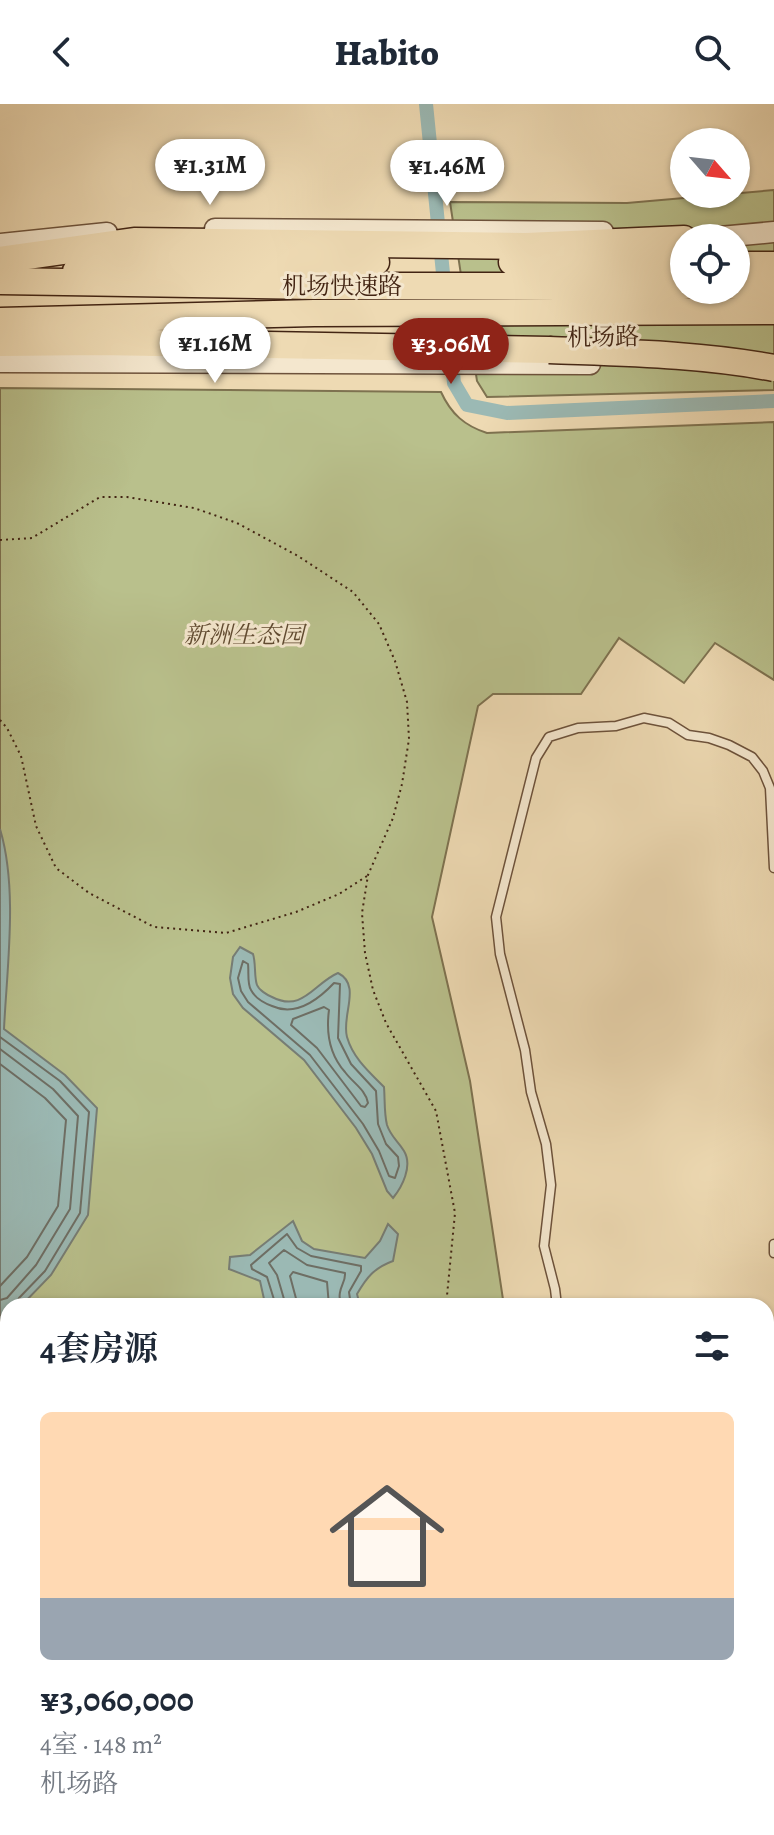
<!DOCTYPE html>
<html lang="zh">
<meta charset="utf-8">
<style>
:root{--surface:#fff;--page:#f6f6f7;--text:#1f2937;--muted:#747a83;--line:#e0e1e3;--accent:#8f2418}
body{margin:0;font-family:Alegreya,"Noto Serif SC",serif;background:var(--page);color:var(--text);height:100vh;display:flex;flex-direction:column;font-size:30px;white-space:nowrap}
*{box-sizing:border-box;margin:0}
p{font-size:26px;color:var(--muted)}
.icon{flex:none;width:44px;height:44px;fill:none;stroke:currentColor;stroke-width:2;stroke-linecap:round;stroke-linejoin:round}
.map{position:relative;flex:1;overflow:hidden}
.drawer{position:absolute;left:0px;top:1194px;width:774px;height:538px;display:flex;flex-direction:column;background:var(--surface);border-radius:24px 24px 0 0;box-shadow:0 2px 6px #0004}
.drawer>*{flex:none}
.needle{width:52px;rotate:118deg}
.fabs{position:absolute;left:670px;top:24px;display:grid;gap:16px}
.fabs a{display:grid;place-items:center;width:80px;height:80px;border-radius:50%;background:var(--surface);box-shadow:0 2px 6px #0004;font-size:40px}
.price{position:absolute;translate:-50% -68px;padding:0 18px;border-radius:28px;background:#fff;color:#222;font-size:26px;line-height:52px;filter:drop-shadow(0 2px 4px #0008)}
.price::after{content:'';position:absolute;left:50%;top:48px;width:24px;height:18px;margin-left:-12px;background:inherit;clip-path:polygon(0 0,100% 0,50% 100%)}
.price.current{background:var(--accent);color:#fff}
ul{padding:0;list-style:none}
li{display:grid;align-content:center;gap:16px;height:424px;padding:0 40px}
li+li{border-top:2px solid var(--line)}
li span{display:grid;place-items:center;height:248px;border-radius:12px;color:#555}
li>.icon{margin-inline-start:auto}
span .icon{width:144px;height:144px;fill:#fffc;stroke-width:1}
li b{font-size:34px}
h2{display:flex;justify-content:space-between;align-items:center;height:96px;padding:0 40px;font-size:34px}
header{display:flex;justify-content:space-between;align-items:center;height:104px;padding:0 40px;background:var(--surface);font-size:36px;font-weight:800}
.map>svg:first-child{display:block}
</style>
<header><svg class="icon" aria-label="back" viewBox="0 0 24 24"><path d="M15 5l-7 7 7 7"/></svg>Habito<svg class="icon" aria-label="search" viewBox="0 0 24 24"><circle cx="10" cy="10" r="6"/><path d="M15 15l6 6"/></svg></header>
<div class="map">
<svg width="774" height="1731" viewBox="0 0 774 1731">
<rect width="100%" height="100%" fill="#eedab3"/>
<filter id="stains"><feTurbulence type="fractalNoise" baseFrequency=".0025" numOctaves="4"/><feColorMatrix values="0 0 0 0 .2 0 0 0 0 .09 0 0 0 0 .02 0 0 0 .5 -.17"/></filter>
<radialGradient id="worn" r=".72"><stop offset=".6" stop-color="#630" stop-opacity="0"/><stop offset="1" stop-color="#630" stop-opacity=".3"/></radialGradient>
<!-- green -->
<g fill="#b9c08c" stroke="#7e7250" stroke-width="2" fill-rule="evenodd">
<path d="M774,86V286L487,293L477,277L450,98L627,99ZM684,134H736V186H684Z"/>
<path d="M0,284L441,288C451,310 465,322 487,329L774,318V576L715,539L684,579L619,534L581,590H493L478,602L432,813L470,977L504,1202H8V1650H0Z"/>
</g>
<!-- water -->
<g fill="#9bb9b4" stroke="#777d74" stroke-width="2">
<path d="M0,725C18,785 7,862 4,925L65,971L97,1004L88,1111L51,1171L21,1202H8V1212L0,1215Z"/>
<path d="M240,843L253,850C256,859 254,873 257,881C259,886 267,891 272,893C303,909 314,879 338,869C362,881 341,912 347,933C353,954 369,968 384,983C385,995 384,1009 387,1021C391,1033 398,1037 404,1047C413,1062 402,1083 393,1094L387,1087L372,1050L356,1024L304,956L243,904L233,890L230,874L233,853Z"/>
<path d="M293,1117L302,1137L314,1145L365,1154L380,1137L388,1120L398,1130L393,1157C374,1164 367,1173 357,1190L360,1202H271L264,1195L260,1177L229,1165L230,1153L250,1151Z"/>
</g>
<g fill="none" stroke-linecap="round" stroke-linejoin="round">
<!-- shore -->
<g stroke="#6e6e64" stroke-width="2">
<path d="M243,857L248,860C249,868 247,880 251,886C255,894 264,899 272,902C296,913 318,896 334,879L340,880L338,934L351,960L376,987L378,1020L386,1040L398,1053L399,1062L395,1074L389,1072L379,1047L363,1020L310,951L248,898L241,887L238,874Z"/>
<path d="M324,903L329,906C326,928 330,951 345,968C353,979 366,986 368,999L365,1003L361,1002L317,944L291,921L293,915Z"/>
<path d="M0,933L60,977L89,1008L80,1109L45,1167L19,1194L17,1202"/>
<path d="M0,945L53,985L78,1012L70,1105L36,1161L7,1194L0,1196"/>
<path d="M0,960L45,994L66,1016L58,1102L27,1153L0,1182"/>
<path d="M276,1202L267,1173L252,1165L251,1161L287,1130L297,1144L311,1152L361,1162V1167L349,1188L351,1202"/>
<path d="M286,1202L277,1171L269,1159L284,1146L307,1161L345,1169C346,1180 336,1184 341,1202"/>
<path d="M298,1202L290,1172L293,1168L327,1178L329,1202"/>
</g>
<!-- canal -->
<g stroke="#9bb9b4" stroke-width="14">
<path d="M426,0L454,279L467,301L507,309L774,297"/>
<path d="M766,1581L774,1580"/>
<path d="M509,1731L510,1724"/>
</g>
<defs>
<g id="service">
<path d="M774,1140V1149"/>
<path d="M557,1202L555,1185L544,1142L551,1081L546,1040L531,988L525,946L500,850L496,813L536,654L549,633L578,624L616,622L644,614L669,619L688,631L709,634L729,641L752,653L763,667L770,684L774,764"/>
<path d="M766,1338L774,1331"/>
</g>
<g id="tertiary">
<path d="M215,125L603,128"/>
<path d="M709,134L774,128"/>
<path d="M0,140L107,129"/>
<path d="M0,258L590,260"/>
<path d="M766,1649L774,1648"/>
<path d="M0,1711H8"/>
</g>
<g id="trunk">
<path d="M0,156L134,137L526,142L684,135"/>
<path d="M512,158L684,160"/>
<path d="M736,161H774"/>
<path d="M76,167L114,160L376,158"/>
<path d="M0,177L314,182H684"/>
<path d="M736,182H774"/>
<path d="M0,217L314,209L774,207"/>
<path d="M0,239L99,238L549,246"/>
</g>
</defs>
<!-- service casing -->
<use href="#service" stroke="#6d523b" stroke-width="11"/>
<!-- tertiary casing -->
<use href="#tertiary" stroke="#6d523b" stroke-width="23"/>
<!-- trunk casing -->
<use href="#trunk" stroke="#422413" stroke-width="29"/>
<!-- path -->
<g stroke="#422413" stroke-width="2" stroke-dasharray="2 4" stroke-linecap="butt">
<path d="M0,436L32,434L100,393H127L194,404L237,419L298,452L353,488L379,520L395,557L407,598L409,635L402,680L393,714L368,771L362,809L365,849L373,886L386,919L436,1007L455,1109L446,1202"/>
<path d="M0,616L7,624L21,652L36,722L56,764L89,789L154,823L226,829L296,808L339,790L367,772"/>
<path d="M0,1271L8,1279"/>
<path d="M0,1532L8,1531"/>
</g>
<!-- service -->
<use href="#service" stroke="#f4e7ce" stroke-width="8"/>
<!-- tertiary -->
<use href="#tertiary" stroke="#f4e7ce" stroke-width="20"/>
<!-- trunk -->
<use href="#trunk" stroke="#eedab3" stroke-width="26"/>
<defs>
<path id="trunk-bridge" d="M549,246C625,249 700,250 774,264"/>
</defs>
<!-- trunk-bridge casing -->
<use href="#trunk-bridge" stroke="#422413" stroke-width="29" stroke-linecap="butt"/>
<!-- trunk-bridge -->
<use href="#trunk-bridge" stroke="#eedab3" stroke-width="26"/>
</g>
<g text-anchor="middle" stroke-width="6" stroke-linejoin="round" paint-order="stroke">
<!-- street labels -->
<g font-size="24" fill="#422413" stroke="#f4e7ce">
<text x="342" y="190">机场快速路</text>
<text transform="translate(603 233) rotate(-1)" y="8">机场路</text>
</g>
<!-- park labels -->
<g font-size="24" font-style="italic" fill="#604b31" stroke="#f4e7ce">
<text x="244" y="539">新洲生态园</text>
</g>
</g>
<rect width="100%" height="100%" filter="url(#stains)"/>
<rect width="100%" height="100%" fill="url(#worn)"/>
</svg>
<div class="fabs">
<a><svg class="needle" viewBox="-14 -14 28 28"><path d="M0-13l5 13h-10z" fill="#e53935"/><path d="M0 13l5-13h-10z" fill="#747a83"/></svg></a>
<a><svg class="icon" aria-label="locate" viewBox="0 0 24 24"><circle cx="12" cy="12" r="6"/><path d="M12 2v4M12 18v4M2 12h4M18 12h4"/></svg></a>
</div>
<b class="price" style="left:210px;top:103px">¥1.31M</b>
<b class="price" style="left:447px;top:104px">¥1.46M</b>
<b class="price" style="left:215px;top:281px">¥1.16M</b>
<b class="price current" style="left:451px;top:282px">¥3.06M</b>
<section class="drawer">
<h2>4套房源<svg class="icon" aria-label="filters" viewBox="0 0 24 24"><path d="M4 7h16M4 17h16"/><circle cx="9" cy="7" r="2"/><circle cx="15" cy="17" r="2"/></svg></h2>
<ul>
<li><span style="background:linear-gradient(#ffd9b3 75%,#9aa5b1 0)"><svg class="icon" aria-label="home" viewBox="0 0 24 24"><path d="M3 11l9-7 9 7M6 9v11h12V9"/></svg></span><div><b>¥3,060,000</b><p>4室 · 148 m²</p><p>机场路</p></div></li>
</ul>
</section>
</div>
